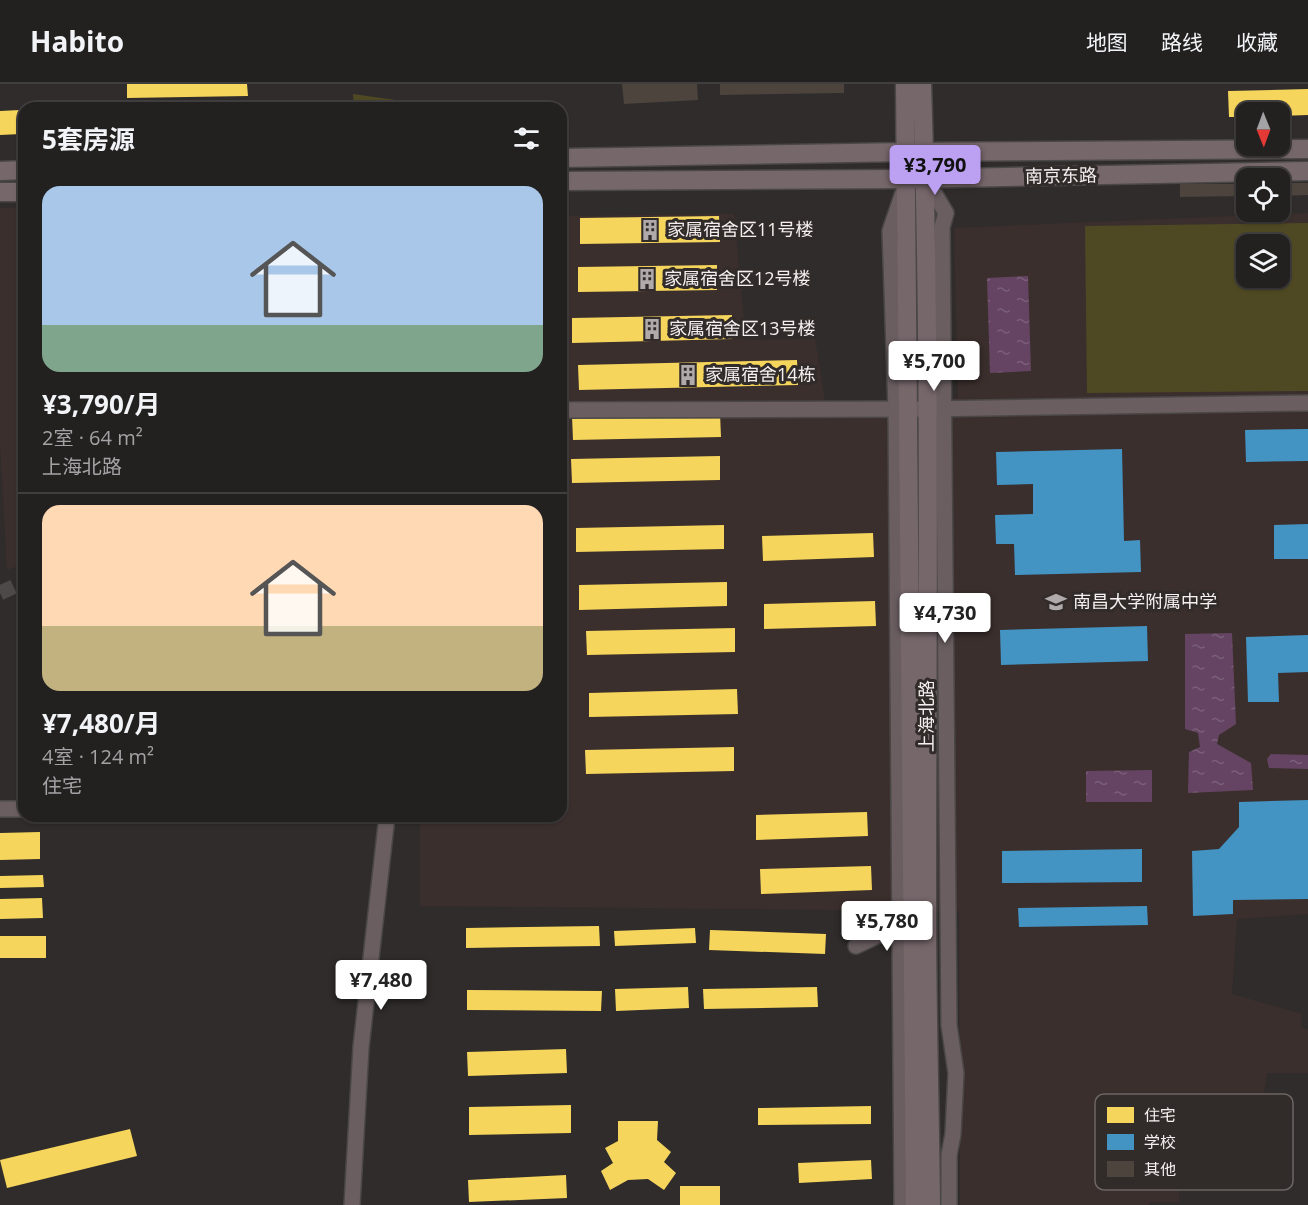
<!DOCTYPE html>
<html lang="zh">
<meta charset="utf-8">
<style>
:root{--surface:#232120;--page:#2b2929;--text:#f1f3f6;--muted:#a3a3a5;--line:#403e3e;--accent:#bca0f2}
body{margin:0;font-family:"Open Sans","Noto Sans SC",sans-serif;background:var(--page);color:var(--text);height:100vh;display:flex;flex-direction:column;font-size:22px;white-space:nowrap}
*{box-sizing:border-box;margin:0}
p{font-size:20px;color:var(--muted)}
.icon{flex:none;width:33px;height:33px;fill:none;stroke:currentColor;stroke-width:2;stroke-linecap:round;stroke-linejoin:round}
.map{position:relative;flex:1;overflow:hidden}
.panel{position:absolute;left:18px;top:18px;width:549px;height:720px;display:flex;flex-direction:column;background:var(--surface);border-radius:18px;box-shadow:0 2px 4px #0004,0 0 0 2px var(--line)}
.panel>*{flex:none}
.needle{width:39px;rotate:179deg}
.controls{position:absolute;left:1236px;top:18px;display:grid;gap:12px}
.controls a{display:grid;place-items:center;width:54px;height:54px;border-radius:12px;background:var(--surface);box-shadow:0 2px 4px #0004,0 0 0 2px var(--line);font-size:30px}
.price{position:absolute;translate:-50% -51px;padding:0 14px;border-radius:6px;background:#fff;color:#222;font-size:20px;line-height:39px;filter:drop-shadow(0 2px 3px #0008)}
.price::after{content:'';position:absolute;left:50%;top:36px;width:18px;height:14px;margin-left:-9px;background:inherit;clip-path:polygon(0 0,100% 0,50% 100%)}
.price.selected{background:var(--accent);color:#111}
ul{padding:0;list-style:none}
li{display:grid;align-content:center;gap:12px;height:318px;padding:0 24px}
li+li{border-top:2px solid var(--line)}
li span{display:grid;place-items:center;height:186px;border-radius:18px;color:#555}
li>.icon{margin-inline-start:auto}
span .icon{width:108px;height:108px;fill:#fffc;stroke-width:1}
li b{font-size:26px}
h2{display:flex;justify-content:space-between;align-items:center;height:72px;padding:0 24px;font-size:26px}
header{display:flex;align-items:center;gap:36px;box-sizing:border-box;height:84px;padding:0 30px;background:var(--surface);border-bottom:2px solid var(--line)}
header strong{font-size:28px}
nav{display:flex;gap:33px;margin-inline-start:auto;font-size:21px}
.map>svg:first-child{display:block}
</style>
<header>
<strong>Habito</strong>
<nav><a>地图</a><a>路线</a><a>收藏</a></nav>
</header>
<div class="map">
<svg width="1308" height="1121" viewBox="0 0 1308 1121">
<defs>
<pattern id="water-ripples" width="26" height="14" patternUnits="userSpaceOnUse" patternTransform="scale(1.5)"><rect width="26" height="14" fill="#644462"/><path d="M2 4q2-2 4 0t4 0M15 11q2-2 4 0t4 0" fill="none" stroke="#7b5f79"/></pattern>
</defs>
<rect width="100%" height="100%" fill="#2f2c2b"/>
<!-- built -->
<g fill="#3b2f2d" fill-rule="evenodd">
<path d="M24,123V480L7,486L0,360V124Z"/>
<path d="M1308,129V830L1237,835L1232,910L1302,930L1301,942L1308,946V989H1267L1262,1023L1183,1025L1179,1118H1150L1149,1121H960L959,827L420,822V732H561V132L734,130L746,256L815,255L825,317L958,314L954,144ZM1246,160H1280V194H1246Z"/>
</g>
<!-- park -->
<g fill="#4f4923" fill-rule="evenodd">
<path d="M353,10L453,24H354Z"/>
<path d="M1308,139V307L1087,309L1085,142ZM1246,160H1280V194H1246Z"/>
</g>
<!-- water -->
<g fill="url(#water-ripples)">
<path d="M1028,192L1031,287L990,289L987,194Z"/>
<path d="M1232,549L1236,640L1219,651L1217,660L1251,679L1253,706L1188,709L1189,668L1200,663L1198,649L1185,645V550Z"/>
<path d="M1271,670L1308,671V685L1269,684L1267,675Z"/>
<path d="M1152,686V718H1086V687Z"/>
</g>
<!-- homes -->
<g fill="#f6d55c">
<path d="M127,0H247L248,12L127,14Z"/>
<path d="M1308,5V31L1280,32V28H1246V33H1229L1228,7Z"/>
<path d="M20,26L21,50L0,51V27Z"/>
<path d="M719,132L720,158L580,160V134Z"/>
<path d="M717,181V206L578,208V183Z"/>
<path d="M732,231V255L572,259V234Z"/>
<path d="M797,276L798,301L579,306L578,281Z"/>
<path d="M720,329L721,353L573,356L572,332Z"/>
<path d="M720,372V396L572,399L571,375Z"/>
<path d="M724,441V465L576,468V444Z"/>
<path d="M873,449L874,473L763,477L762,452Z"/>
<path d="M727,498V522L579,526V501Z"/>
<path d="M875,517L876,542L764,545V520Z"/>
<path d="M735,544V568L587,571L586,547Z"/>
<path d="M737,605L738,630L589,633V609Z"/>
<path d="M734,663V687L586,690L585,666Z"/>
<path d="M867,728L868,752L756,756V731Z"/>
<path d="M40,748V775L0,776V749Z"/>
<path d="M871,782L872,806L761,810L760,785Z"/>
<path d="M43,791L44,803L0,804V792Z"/>
<path d="M42,814L43,834L0,835V815Z"/>
<path d="M599,842L600,862L466,864V844Z"/>
<path d="M695,844L696,859L615,862L614,847Z"/>
<path d="M710,846L826,850L825,870L709,866Z"/>
<rect x="0" y="852" width="46" height="22"/>
<path d="M688,903L689,924L616,927L615,905Z"/>
<path d="M817,903L818,923L704,925L703,905Z"/>
<path d="M467,906L602,907L601,927L467,926Z"/>
<path d="M566,965L567,989L468,992L467,968Z"/>
<path d="M571,1021V1049L469,1051V1023Z"/>
<path d="M871,1022V1040L758,1041V1024Z"/>
<path d="M618,1037H658L657,1056L671,1068L664,1078L676,1089L664,1106L648,1095L628,1096L610,1106L601,1087L613,1079L605,1064L618,1057Z"/>
<path d="M130,1045L137,1072L7,1104L0,1076Z"/>
<path d="M871,1076L872,1095L799,1099L798,1079Z"/>
<path d="M566,1091L567,1114L469,1118L468,1096Z"/>
<rect x="680" y="1102" width="40" height="19"/>
</g>
<!-- schools -->
<g fill="#4393c3">
<path d="M1308,345V377L1246,378L1245,346Z"/>
<path d="M1122,365L1124,457L1140,456L1141,488L1015,491L1014,460H996L995,431L1033,430V400L997,401L996,368Z"/>
<path d="M1308,440V475H1274V441Z"/>
<path d="M1147,542L1148,577L1001,581L1000,546Z"/>
<path d="M1308,551V588L1278,589L1279,618H1248L1246,553Z"/>
<path d="M1308,716V815L1233,816V830L1193,832L1192,767L1219,765L1239,743V718Z"/>
<path d="M1142,765V798L1002,799V767Z"/>
<path d="M1147,822L1148,841L1019,843L1018,824Z"/>
</g>
<!-- building -->
<g fill="#4c443d">
<path d="M622,0H697L698,16L624,20Z"/>
<path d="M720,0H844V9L720,11Z"/>
<path d="M1280,99H1308V111L1280,112Z"/>
<path d="M1180,100H1246V112L1180,113Z"/>
</g>
<g fill="none" stroke-linecap="round" stroke-linejoin="round">
<!-- minor-tunnel -->
<path stroke="#4d4948" stroke-width="15" stroke-dasharray="15 8" stroke-linecap="butt" d="M0,509L24,498"/>
<defs>
<g id="minor">
<path d="M925,94L946,129L942,143L949,941L956,989L953,1050L949,1071V1121"/>
<path d="M561,326L928,325L1308,319"/>
<path d="M0,725H24"/>
<path d="M856,862L879,851H910"/>
<path d="M352,1121L361,963L387,732"/>
<path d="M902,1121L896,325L890,147L904,106"/>
</g>
<g id="major">
<path d="M905,0L915,1121"/>
<path d="M922,0C931,276 927,552 927,828C927,926 930,1023 931,1121"/>
<path d="M561,74L907,68L1308,65"/>
<path d="M0,87L24,86"/>
<path d="M561,97L908,95L1308,87"/>
<path d="M0,108H24"/>
</g>
</defs>
<!-- minor casing -->
<use href="#minor" stroke="#4a4747" stroke-width="18"/>
<!-- major casing -->
<use href="#major" stroke="#4a4747" stroke-width="21"/>
<!-- minor -->
<use href="#minor" stroke="#6a5e61" stroke-width="15"/>
<!-- major -->
<use href="#major" stroke="#76676b" stroke-width="18"/>
</g>
<!-- icons -->
<defs>
<symbol id="building-bare" viewBox="-9 -9 18 18"><path d="M-4-6H4V6H1V3H-1V6H-4ZM-2.5-4.3h1.7v1.8h-1.7ZM.8-4.3h1.7v1.8H.8ZM-2.5-1h1.7V.8h-1.7ZM.8-1h1.7V.8H.8Z" fill="#b0abaa" stroke="#312b29" stroke-width="2.5" paint-order="stroke"/></symbol>
<symbol id="school-bare" viewBox="-9 -9 18 18"><path d="M0-5L7-2L0 1L-7-2ZM-4 1L0 2.5L4 1V4Q0 6-4 4Z" fill="#b0abaa" stroke="#312b29" stroke-width="2.5" paint-order="stroke"/></symbol>
</defs>
<g fill-rule="evenodd">
<use href="#building-bare" x="635" y="131" width="30" height="30"/>
<use href="#building-bare" x="632" y="180" width="30" height="30"/>
<use href="#building-bare" x="637" y="230" width="30" height="30"/>
<use href="#building-bare" x="673" y="276" width="30" height="30"/>
<use href="#school-bare" x="1041" y="503" width="30" height="30"/>
</g>
<g text-anchor="middle" stroke-width="6" stroke-linejoin="round" paint-order="stroke">
<!-- street labels -->
<g font-size="18" fill="#f5f0ef" stroke="#312b29">
<text transform="translate(1061 92) rotate(-1)" y="6">南京东路</text>
<text transform="translate(927 632) rotate(-90)" y="6">上海北路</text>
</g>
<!-- poi labels -->
<g font-size="18" fill="#f5f0ef" stroke="#312b29" text-anchor="start">
<text x="667" y="152">家属宿舍区11号楼</text>
<text x="664" y="201">家属宿舍区12号楼</text>
<text x="669" y="251">家属宿舍区13号楼</text>
<text x="705" y="297">家属宿舍14栋</text>
<text x="1073" y="524">南昌大学附属中学</text>
</g>
</g>
<!-- legend -->
<rect x="1095" y="1010" width="198" height="96" rx="9" fill="#312b29" stroke="#6c6664" stroke-width="1.5"/>
<rect x="1107" y="1023" width="27" height="16" fill="#f6d55c"/>
<rect x="1107" y="1050" width="27" height="16" fill="#4393c3"/>
<rect x="1107" y="1077" width="27" height="16" fill="#4c443d"/>
<g font-size="16" fill="#f5f0ef">
<text x="1144" y="1037">住宅</text>
<text x="1144" y="1064">学校</text>
<text x="1144" y="1091">其他</text>
</g>
</svg>
<div class="controls">
<a><svg class="needle" viewBox="-14 -14 28 28"><path d="M0-13l5 13h-10z" fill="#e53935"/><path d="M0 13l5-13h-10z" fill="#a3a3a5"/></svg></a>
<a><svg class="icon" aria-label="locate" viewBox="0 0 24 24"><circle cx="12" cy="12" r="6"/><path d="M12 2v4M12 18v4M2 12h4M18 12h4"/></svg></a>
<a><svg class="icon" aria-label="layers" viewBox="0 0 24 24"><path d="M12 4l9 5-9 5-9-5zM3 14l9 5 9-5"/></svg></a>
</div>
<b class="price selected" style="left:935px;top:112px">¥3,790</b>
<b class="price" style="left:934px;top:308px">¥5,700</b>
<b class="price" style="left:945px;top:560px">¥4,730</b>
<b class="price" style="left:887px;top:868px">¥5,780</b>
<b class="price" style="left:381px;top:927px">¥7,480</b>
<section class="panel">
<h2>5套房源<svg class="icon" aria-label="filters" viewBox="0 0 24 24"><path d="M4 7h16M4 17h16"/><circle cx="9" cy="7" r="2"/><circle cx="15" cy="17" r="2"/></svg></h2>
<ul>
<li><span style="background:linear-gradient(#a9c7e8 75%,#7fa58c 0)"><svg class="icon" aria-label="home" viewBox="0 0 24 24"><path d="M3 11l9-7 9 7M6 9v11h12V9"/></svg></span><div><b>¥3,790/月</b><p>2室 · 64 m²</p><p>上海北路</p></div></li>
<li><span style="background:linear-gradient(#ffd9b3 65%,#c2b280 0)"><svg class="icon" aria-label="home" viewBox="0 0 24 24"><path d="M3 11l9-7 9 7M6 9v11h12V9"/></svg></span><div><b>¥7,480/月</b><p>4室 · 124 m²</p><p>住宅</p></div></li>
</ul>
</section>
</div>
